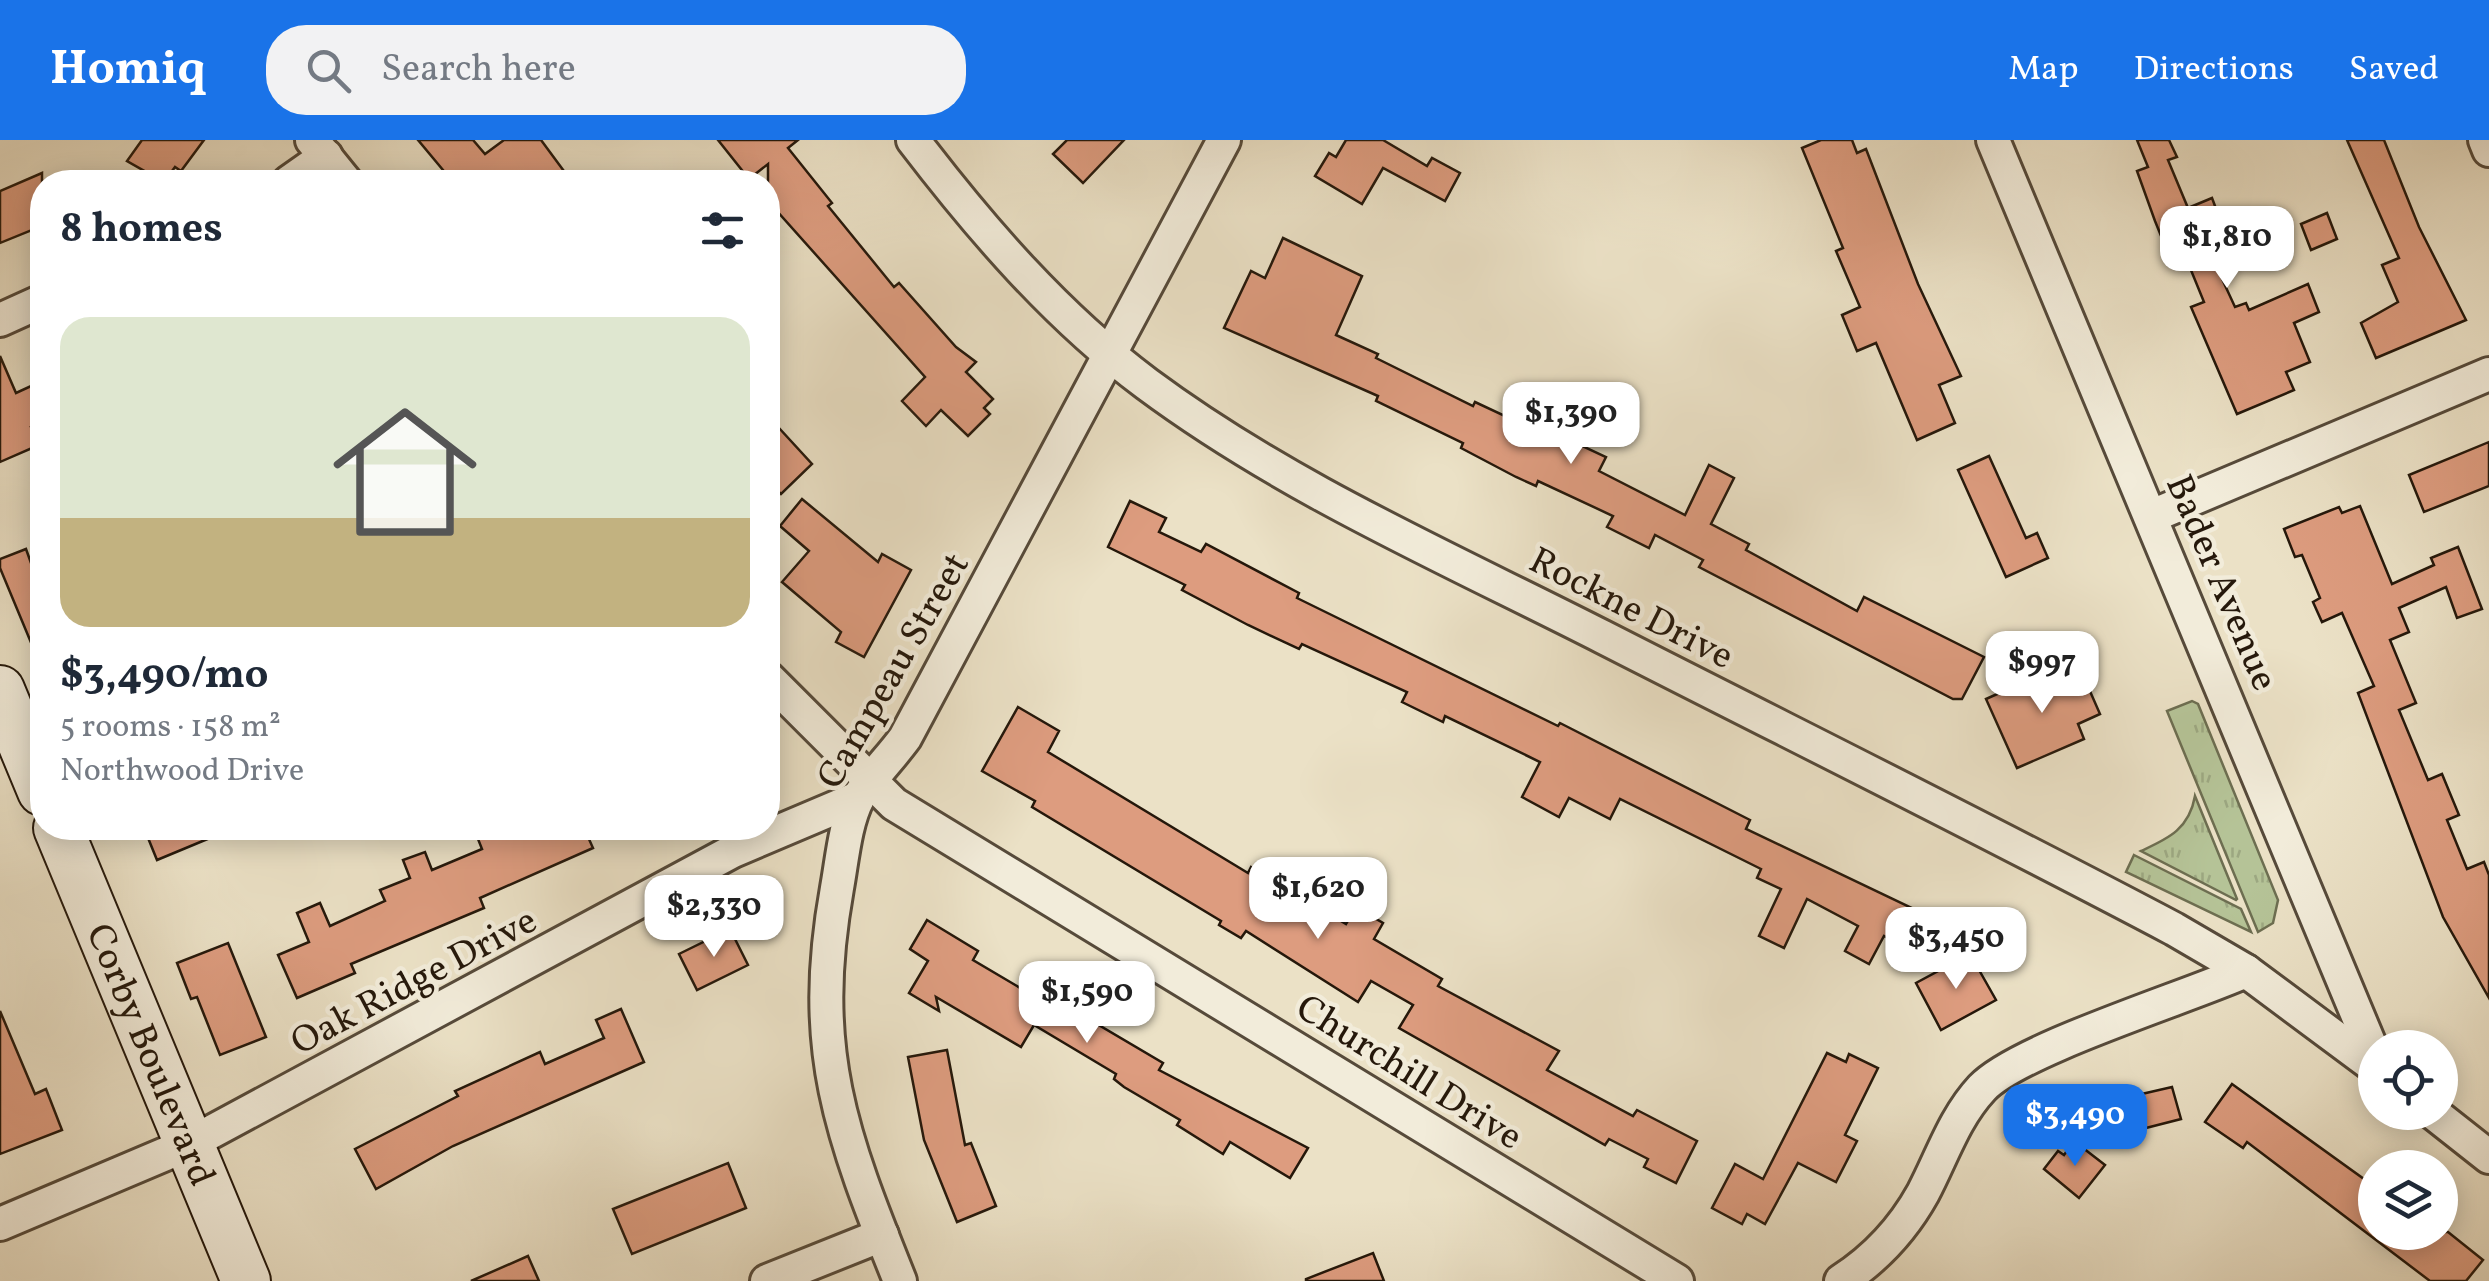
<!DOCTYPE html>
<meta charset="utf-8">
<style>
:root{--surface:#fff;--page:#f2f2f3;--text:#1f2937;--muted:#747a83;--accent:#1a73e8}
body{margin:0;font-family:Vollkorn,serif;background:var(--page);color:var(--text);height:100vh;display:flex;flex-direction:column;font-size:38px;white-space:nowrap}
*{box-sizing:border-box;margin:0}
p{font-size:32px;color:var(--muted)}
.icon{flex:none;width:55px;height:55px;fill:none;stroke:currentColor;stroke-width:2;stroke-linecap:round;stroke-linejoin:round}
.map{position:relative;flex:1;overflow:hidden}
.details{position:absolute;left:30px;top:30px;width:750px;height:670px;display:flex;flex-direction:column;background:var(--surface);border-radius:40px;box-shadow:0 5px 25px #0003}
.details>*{flex:none}
.controls{position:absolute;left:2358px;top:890px;display:grid;gap:20px}
.controls a{display:grid;place-items:center;width:100px;height:100px;border-radius:50%;background:var(--surface);box-shadow:0 5px 25px #0003;font-size:50px}
.price{position:absolute;translate:-50% -85px;padding:0 22px;border-radius:20px;background:#fff;color:#222;font-size:32px;line-height:65px;filter:drop-shadow(0 2px 5px #0008)}
.price::after{content:'';position:absolute;left:50%;top:60px;width:30px;height:22px;margin-left:-15px;background:inherit;clip-path:polygon(0 0,100% 0,50% 100%)}
.price.current{background:var(--accent);color:#fff}
ul{padding:0;list-style:none}
li{display:grid;align-content:center;gap:20px;height:530px;padding:0 30px}
li span{display:grid;place-items:center;height:310px;border-radius:30px;color:#555}
li>.icon{margin-inline-start:auto}
span .icon{width:180px;height:180px;fill:#fffc;stroke-width:1}
li b{font-size:42px}
h2{display:flex;justify-content:space-between;align-items:center;height:120px;padding:0 30px;font-size:42px}
header{display:flex;align-items:center;gap:60px;box-sizing:border-box;height:140px;padding:0 50px;background:var(--accent);color:#fff}
header strong{font-size:48px}
nav{display:flex;gap:55px;margin-inline-start:auto;font-size:35px}
.search{width:700px;height:90px;background:var(--page);display:flex;align-items:center;gap:25px;box-sizing:border-box;padding:0 35px;border-radius:40px;color:var(--muted);font-size:38px}
.map>svg:first-child{display:block}
</style>
<header>
<strong>Homiq</strong>
<div class="search"><svg class="icon" aria-label="search" viewBox="0 0 24 24"><circle cx="10" cy="10" r="6"/><path d="M15 15l6 6"/></svg>Search here</div>
<nav><a>Map</a><a>Directions</a><a>Saved</a></nav>
</header>
<div class="map">
<svg width="2489" height="1141" viewBox="0 0 2489 1141">
<defs>
<pattern id="grass-tufts" width="24" height="20" patternUnits="userSpaceOnUse" patternTransform="scale(2.5)"><rect width="24" height="20" fill="#b5c397"/><path d="M3 7l-1-3M5 7V3M7 7l1-3M15 17l-1-3M17 17v-4M19 17l1-3" fill="none" stroke="#9ca781"/></pattern>
</defs>
<rect width="100%" height="100%" fill="#ebe1c6"/>
<filter id="stains"><feTurbulence type="fractalNoise" baseFrequency=".002" numOctaves="4"/><feColorMatrix values="0 0 0 0 .2 0 0 0 0 .09 0 0 0 0 .02 0 0 0 .5 -.17"/></filter>
<radialGradient id="worn" r=".72"><stop offset=".6" stop-color="#630" stop-opacity="0"/><stop offset="1" stop-color="#630" stop-opacity=".3"/></radialGradient>
<!-- grass -->
<g fill="url(#grass-tufts)" stroke="#6d6e51" stroke-width="2.5">
<path d="M2192,561L2198,564L2278,760L2273,783L2258,792L2167,571Z"/>
<path d="M2195,656L2237,759L2236,760L2141,711C2167,699 2189,690 2195,656Z"/>
<path d="M2134,715L2241,769L2251,792L2126,732Z"/>
</g>
<!-- building -->
<g fill="#dd9c7f" stroke="#25180b" stroke-width="2.5">
<path d="M142,0H204L181,31L175,27L164,42L127,21Z"/>
<path d="M418,0H473L485,14L504,0H541L572,42H453Z"/>
<path d="M718,0H798L788,8L832,63L828,66L894,147L899,143L956,207L976,222L966,232L993,259L984,268L990,274L968,296L941,270L926,286L902,261L925,237L768,61V24L749,39Z"/>
<path d="M1067,0H1124L1083,43L1053,14Z"/>
<path d="M1346,0H1383L1427,26L1432,18L1460,33L1445,61L1383,28L1362,64L1315,36L1329,13L1336,17Z"/>
<path d="M1821,0H1852L1857,13L1866,9L1918,144L1961,236L1939,245L1955,283L1917,300L1876,203L1857,211L1842,175L1860,167L1836,111L1843,108L1802,8Z"/>
<path d="M2137,0H2169L2177,17L2168,20L2188,68L2212,58L2227,98L2247,89L2256,112L2217,128L2235,167L2246,163L2249,170L2308,144L2319,172L2294,183L2310,222L2286,232L2294,250L2237,274L2191,167L2204,162L2184,113L2170,118L2155,81L2137,31L2148,27Z"/>
<path d="M2347,0H2384L2419,87L2466,180L2376,218L2361,183L2398,162L2382,125L2399,118Z"/>
<path d="M42,33V86L0,103V51Z"/>
<path d="M2327,73L2337,99L2311,110L2301,84Z"/>
<path d="M1283,98L1362,136L1336,195L1378,214L1376,218L1473,266L1475,262L1556,300L1559,295L1606,317L1599,331L1685,375L1709,325L1734,338L1711,384L1749,404L1746,410L1857,471L1864,457L1984,517L1962,559H1953L1699,427L1703,420L1655,395L1649,408L1607,387L1613,376L1538,341L1536,346L1516,337L1461,308L1463,303L1376,261L1378,256L1224,188L1251,131L1265,138Z"/>
<path d="M0,216L16,253L42,241V282L31,287L39,305L0,322Z"/>
<path d="M768,276L812,324L781,354L768,340Z"/>
<path d="M2489,302V346L2424,372L2409,335Z"/>
<path d="M1989,316L2026,398L2037,393L2048,418L2006,437L1958,330Z"/>
<path d="M802,359L878,422L882,414L911,430L864,517L836,502L841,492L782,442L809,411L780,386Z"/>
<path d="M1130,361L1166,378L1159,392L1201,412L1206,404L1299,453L1297,458L1558,586L1560,583L1750,680L1746,689L1914,769L1897,803L1884,796L1869,824L1845,811L1858,786L1807,759L1784,808L1759,796L1781,749L1757,738L1761,729L1620,659L1610,679L1569,658L1559,677L1522,657L1540,622L1445,576L1443,582L1402,562L1407,552L1302,504L1299,509L1248,485L1182,450L1185,445L1108,407Z"/>
<path d="M2360,366L2392,444L2434,425L2431,418L2458,407L2482,469L2457,478L2446,447L2399,468L2409,492L2390,500L2416,563L2399,570L2428,640L2442,634L2459,675L2447,680L2467,729L2484,722L2489,735V858L2443,777L2358,553L2374,546L2342,473L2322,482L2313,462L2320,458L2302,415L2295,417L2284,389L2339,367L2342,373Z"/>
<path d="M26,409L31,423L42,418V529L0,428V419Z"/>
<path d="M2051,530L2057,544L2082,533L2100,574L2078,584L2084,599L2017,628L1986,559Z"/>
<path d="M1018,567L1059,591L1048,612L1248,733L1251,727L1346,784L1356,767L1383,783L1374,799L1442,839L1438,846L1559,911L1547,930L1633,976L1637,970L1697,1001L1676,1043L1644,1027L1648,1019L1609,999L1605,1005L1399,888L1413,865L1371,841L1358,862L1246,791L1241,798L1219,785L1221,781L1032,667L1035,661L982,631Z"/>
<path d="M144,688H234L157,720Z"/>
<path d="M504,688H584L593,708L480,758L484,768L351,824L355,833L297,858L278,815L309,802L297,773L320,763L330,786L385,761L380,750L410,738L403,720L425,712L432,730L482,709L478,699Z"/>
<path d="M927,780L978,811L973,820L1027,852L1031,845L1163,923L1159,930L1308,1008L1290,1038L1230,1002L1223,1014L1177,985L1180,980L1124,947L1114,939L1116,934L1034,885L1021,907L936,857L939,871L909,853L928,821L910,809Z"/>
<path d="M730,789L748,825L697,850L679,814Z"/>
<path d="M228,803L266,897L220,915L197,857L191,859L177,823Z"/>
<path d="M1970,814L1996,860L1941,890L1916,843Z"/>
<path d="M621,869L644,922L453,1006L376,1049L355,1009L458,956L455,951L540,912L545,924L604,898L596,880Z"/>
<path d="M0,871L35,954L46,949L62,990L0,1014Z"/>
<path d="M947,910L965,1005L971,1003L996,1066L957,1082L924,1000L908,917Z"/>
<path d="M1827,913L1846,922L1849,914L1878,928L1845,995L1857,1001L1836,1042L1798,1023L1765,1084L1747,1074L1742,1084L1712,1068L1735,1024L1763,1039Z"/>
<path d="M2232,944L2375,1047V1092H2448L2483,1120L2466,1141H2430L2247,1002L2243,1008L2205,982Z"/>
<path d="M2172,947L2181,979L2103,999L2094,965Z"/>
<path d="M2074,1001L2105,1025L2079,1058L2044,1029L2058,1011L2064,1015Z"/>
<path d="M728,1023L746,1068L632,1114L613,1069Z"/>
<path d="M1373,1113L1384,1141H1306V1139Z"/>
<path d="M528,1116L539,1141H471Z"/>
</g>
<g fill="none" stroke-linecap="round" stroke-linejoin="round">
<defs>
<g id="street">
<path d="M312,0L346,42"/>
<path d="M913,0C981,89 1057,177 1147,244C1287,348 1448,418 1603,497C1793,594 1985,689 2174,789L2246,831L2375,927"/>
<path d="M1993,0L2375,917"/>
<path d="M2485,0L2489,10"/>
<path d="M289,42L326,16"/>
<path d="M0,180L42,161"/>
<path d="M2152,376L2489,234"/>
<path d="M768,538L894,664L1677,1141"/>
<path d="M2432,972L2489,1017"/>
<path d="M0,1084L189,1004L733,711L858,658"/>
<path d="M767,1141L882,1095"/>
<path d="M900,1141C841,994 808,910 837,748C842,721 845,683 858,658C868,641 892,616 905,598L1224,0"/>
<path d="M1841,1141C1875,1119 1903,1089 1923,1053C1942,1017 1954,978 1982,948C2019,909 2188,857 2246,831"/>
</g>
<g id="secondary">
<path d="M0,550L42,651"/>
<path id="s1" d="M58,688L246,1141"/>
</g>
</defs>
<!-- street casing -->
<use href="#street" stroke="#564a3a" stroke-width="38"/>
<!-- secondary casing -->
<use href="#secondary" stroke="#25180b" stroke-width="52"/>
<!-- street -->
<use href="#street" stroke="#f2ecda" stroke-width="32"/>
<!-- secondary -->
<use href="#secondary" stroke="#f2ecda" stroke-width="48"/>
</g>
<g text-anchor="middle" stroke-width="9" stroke-linejoin="round" paint-order="stroke">
<!-- street labels -->
<g font-size="38" fill="#25180b" stroke="#f2ecda">
<text transform="translate(2223 442) rotate(67)" y="13">Bader Avenue</text>
<text transform="translate(1632 467) rotate(27)" y="13">Rockne Drive</text>
<text transform="translate(892 530) rotate(-60)" y="13">Campeau Street</text>
<text transform="translate(413 840) rotate(-28)" y="13">Oak Ridge Drive</text>
<text dy="13" stroke="none"><textPath href="#s1" startOffset="245">Corby Boulevard</textPath></text>
<text transform="translate(1410 931) rotate(32)" y="13">Churchill Drive</text>
</g>
</g>
<rect width="100%" height="100%" filter="url(#stains)"/>
<rect width="100%" height="100%" fill="url(#worn)"/>
</svg>
<div class="controls">
<a><svg class="icon" aria-label="locate" viewBox="0 0 24 24"><circle cx="12" cy="12" r="6"/><path d="M12 2v4M12 18v4M2 12h4M18 12h4"/></svg></a>
<a><svg class="icon" aria-label="layers" viewBox="0 0 24 24"><path d="M12 4l9 5-9 5-9-5zM3 14l9 5 9-5"/></svg></a>
</div>
<b class="price" style="left:2227px;top:151px">$1,810</b>
<b class="price" style="left:1571px;top:327px">$1,390</b>
<b class="price" style="left:2042px;top:576px">$997</b>
<b class="price" style="left:1318px;top:802px">$1,620</b>
<b class="price" style="left:714px;top:820px">$2,330</b>
<b class="price" style="left:1956px;top:852px">$3,450</b>
<b class="price" style="left:1087px;top:906px">$1,590</b>
<b class="price current" style="left:2075px;top:1029px">$3,490</b>
<section class="details">
<h2>8 homes<svg class="icon" aria-label="filters" viewBox="0 0 24 24"><path d="M4 7h16M4 17h16"/><circle cx="9" cy="7" r="2"/><circle cx="15" cy="17" r="2"/></svg></h2>
<ul>
<li><span style="background:linear-gradient(#dfe7d0 65%,#c2b280 0)"><svg class="icon" aria-label="home" viewBox="0 0 24 24"><path d="M3 11l9-7 9 7M6 9v11h12V9"/></svg></span><div><b>$3,490/mo</b><p>5 rooms · 158 m²</p><p>Northwood Drive</p></div></li>
</ul>
</section>
</div>
